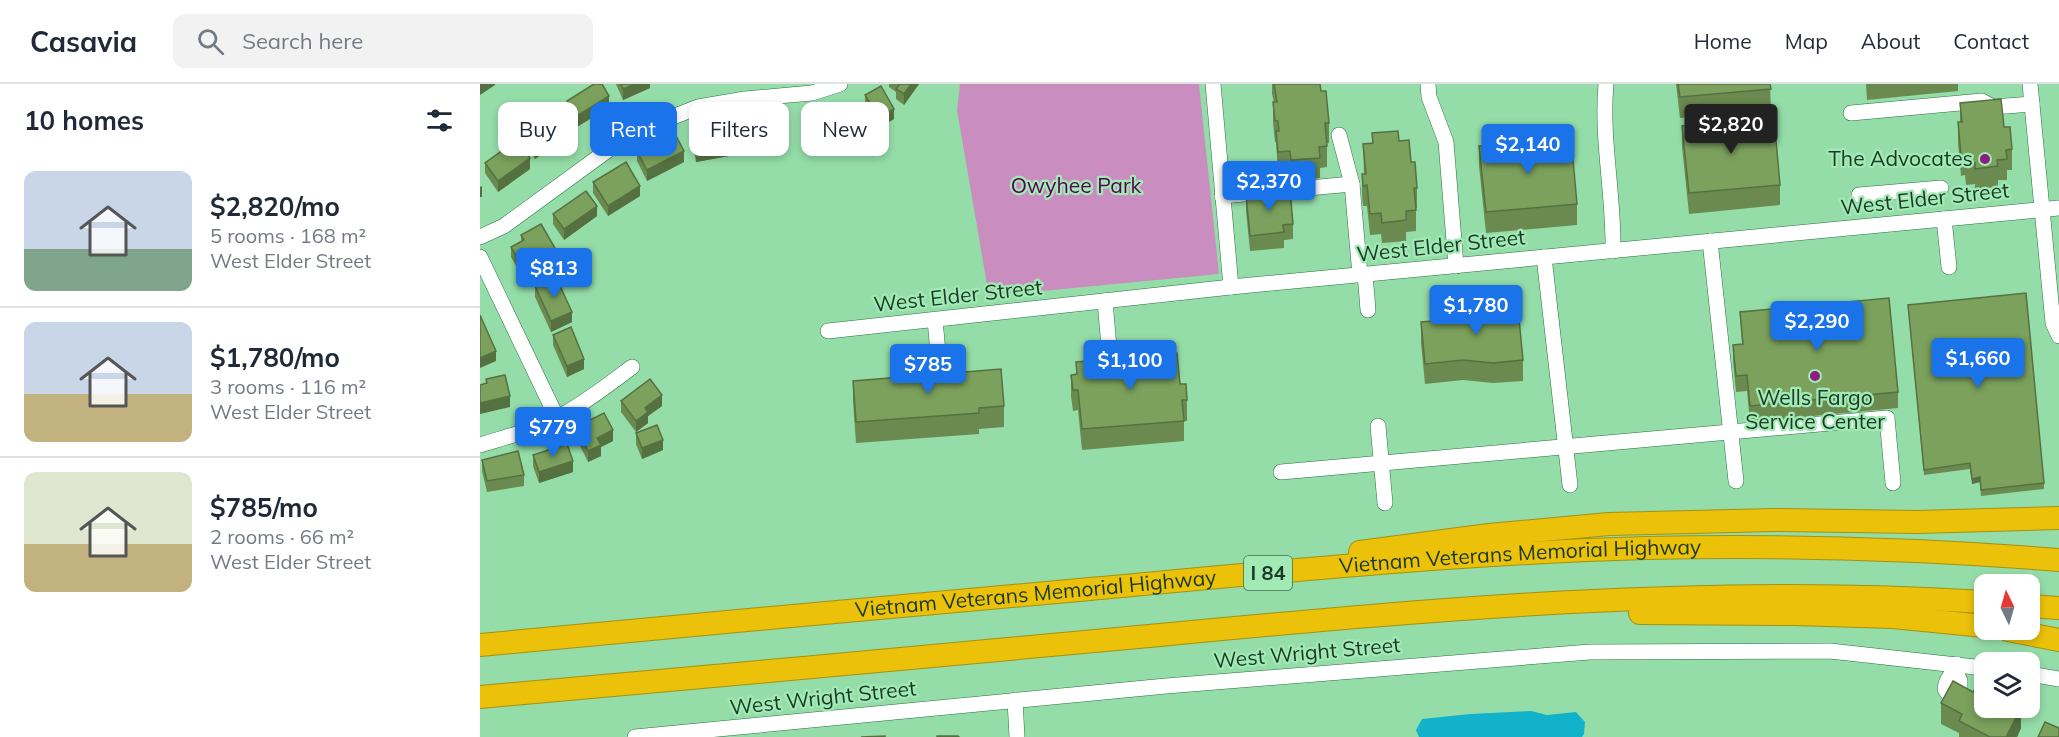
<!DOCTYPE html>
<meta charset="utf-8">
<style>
:root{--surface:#fff;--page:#f2f2f3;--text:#1f2937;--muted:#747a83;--line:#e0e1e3;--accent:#1a73e8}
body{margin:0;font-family:Mulish,sans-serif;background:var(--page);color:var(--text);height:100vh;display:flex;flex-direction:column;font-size:22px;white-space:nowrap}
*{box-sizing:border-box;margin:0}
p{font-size:20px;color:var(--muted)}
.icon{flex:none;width:33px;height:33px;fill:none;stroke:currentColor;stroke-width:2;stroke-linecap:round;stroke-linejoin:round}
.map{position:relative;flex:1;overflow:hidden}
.details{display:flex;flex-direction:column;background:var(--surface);width:480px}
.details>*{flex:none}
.banner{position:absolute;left:18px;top:18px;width:570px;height:54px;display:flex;gap:12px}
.needle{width:39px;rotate:355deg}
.fabs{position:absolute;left:1494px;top:490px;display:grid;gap:12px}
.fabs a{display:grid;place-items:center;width:66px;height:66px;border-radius:12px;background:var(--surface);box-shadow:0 3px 9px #0003;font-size:30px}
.price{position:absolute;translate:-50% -51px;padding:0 14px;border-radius:6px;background:var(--accent);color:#fff;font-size:20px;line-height:39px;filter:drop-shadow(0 2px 3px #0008)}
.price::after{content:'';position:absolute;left:50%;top:36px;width:18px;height:14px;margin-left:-9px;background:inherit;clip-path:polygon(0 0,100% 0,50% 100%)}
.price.selected{background:#222;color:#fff}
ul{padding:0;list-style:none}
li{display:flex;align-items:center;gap:18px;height:150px;padding:0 24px}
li+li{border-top:2px solid var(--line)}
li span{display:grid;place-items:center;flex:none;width:168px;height:120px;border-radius:12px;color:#555}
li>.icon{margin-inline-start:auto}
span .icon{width:72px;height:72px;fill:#fffc;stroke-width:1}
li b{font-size:26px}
h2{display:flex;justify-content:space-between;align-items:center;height:72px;padding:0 24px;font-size:26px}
.chip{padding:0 21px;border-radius:12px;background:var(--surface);box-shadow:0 3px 9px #0003;font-size:21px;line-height:54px}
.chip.selected{background:var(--accent);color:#fff}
header{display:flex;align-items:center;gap:36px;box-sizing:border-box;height:84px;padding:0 30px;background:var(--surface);border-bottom:2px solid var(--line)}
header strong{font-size:28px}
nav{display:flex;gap:33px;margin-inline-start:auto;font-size:21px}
.search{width:420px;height:54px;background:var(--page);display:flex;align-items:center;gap:15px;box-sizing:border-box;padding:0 21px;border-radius:12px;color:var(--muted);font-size:22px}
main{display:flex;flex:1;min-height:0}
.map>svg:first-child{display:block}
</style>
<header>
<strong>Casavia</strong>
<div class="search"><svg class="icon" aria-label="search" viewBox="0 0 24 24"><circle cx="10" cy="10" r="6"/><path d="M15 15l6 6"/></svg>Search here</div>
<nav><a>Home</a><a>Map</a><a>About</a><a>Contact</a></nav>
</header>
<main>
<section class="details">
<h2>10 homes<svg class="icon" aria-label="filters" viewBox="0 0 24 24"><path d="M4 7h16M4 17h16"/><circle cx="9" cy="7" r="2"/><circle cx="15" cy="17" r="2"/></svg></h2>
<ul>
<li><span style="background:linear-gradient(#c9d6e8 65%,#7fa58c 0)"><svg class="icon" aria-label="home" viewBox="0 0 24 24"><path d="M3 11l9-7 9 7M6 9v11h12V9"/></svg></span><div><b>$2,820/mo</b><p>5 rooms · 168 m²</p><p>West Elder Street</p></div></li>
<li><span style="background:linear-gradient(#c9d6e8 60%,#c2b280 0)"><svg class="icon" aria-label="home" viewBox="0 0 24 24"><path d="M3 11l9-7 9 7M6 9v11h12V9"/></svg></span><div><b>$1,780/mo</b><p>3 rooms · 116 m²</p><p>West Elder Street</p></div></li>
<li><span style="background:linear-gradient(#dfe7d0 60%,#c2b280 0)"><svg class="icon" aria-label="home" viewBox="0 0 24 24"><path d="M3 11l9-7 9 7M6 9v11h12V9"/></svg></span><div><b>$785/mo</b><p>2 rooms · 66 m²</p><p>West Elder Street</p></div></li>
</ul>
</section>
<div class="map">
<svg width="1579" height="653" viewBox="0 0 1579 653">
<rect width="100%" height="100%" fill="#94dda8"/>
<!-- green -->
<path fill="#ca8dc0" d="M480,0H719L739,190L509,212L477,26Z"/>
<!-- water -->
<path fill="#12b2cb" d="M1051,627L1067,631L1096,628L1105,638L1104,650L1102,653H939L936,646L942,635L990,630Z"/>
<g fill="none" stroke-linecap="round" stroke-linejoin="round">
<defs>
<g id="minor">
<path d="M733,0L751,203"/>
<path d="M948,0L949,13L966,58L976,182"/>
<path d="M1126,0C1121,55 1134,111 1133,167"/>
<path d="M1550,0L1573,239L1579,252"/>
<path d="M1371,29L1502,17L1513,23L1552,20"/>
<path d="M859,51L872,100L880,191"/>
<path d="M1379,111L1461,104"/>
<path d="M742,112L872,100"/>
<path d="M1464,135L1469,183"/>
<path d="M0,153L24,142L150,50L218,23L265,15L332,9L360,0"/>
<path d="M1230,157L1256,397"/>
<path d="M0,173L77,334"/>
<path d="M1064,173L1090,401"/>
<path d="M885,190L888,226"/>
<path d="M625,217L629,263"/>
<path d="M455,236L459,279"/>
<path d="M348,247L751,203L1579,124"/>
<path d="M898,342L905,419"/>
<path d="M0,361C26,353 54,346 79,333C105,319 128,301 152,283"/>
<path d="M801,388L1407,334L1413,399"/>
<path d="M1475,586L1480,597V606L1471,614L1465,605C1466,592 1474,591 1476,580"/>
<path d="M1550,590L1579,595"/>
<path d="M535,616L537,653"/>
<path d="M155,653L686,602L1110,568L1350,567L1504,584"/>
</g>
<g id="highway">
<path d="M880,468L1009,451L1129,440L1294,436L1437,438L1579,434"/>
<path d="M1550,522L1579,524"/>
<path d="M1160,529L1314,530L1413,533L1504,542"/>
<path d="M1528,546L1579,556"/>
<path id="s1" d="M0,561C203,542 407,523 610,505C795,488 980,469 1166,464C1303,461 1442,465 1579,476"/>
<path d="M0,613C227,593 453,572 680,551C954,525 1229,500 1504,518"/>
</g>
</defs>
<!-- minor casing -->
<use href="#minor" stroke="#287142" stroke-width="16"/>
<!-- highway casing -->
<use href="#highway" stroke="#a29113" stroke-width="24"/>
<!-- minor -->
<use href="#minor" stroke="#fff" stroke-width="15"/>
<!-- highway -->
<use href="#highway" stroke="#ebc10a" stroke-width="22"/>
</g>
<!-- wall -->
<g fill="#6a8a50">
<path d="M136,0H170V4L143,16Z"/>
<path d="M409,0H439L424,21L416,15V8L409,3Z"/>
<path d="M792,0H840L841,7L849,39V59H847V83L840,84V94L811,97L810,87L798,89L796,58H795L793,39V18H794L792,10Z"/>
<path d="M1196,0H1290L1291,26L1200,34Z"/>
<path d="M1386,0H1478V7L1387,16Z"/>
<path d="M385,11L414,35L385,51L377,37V26L385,21Z"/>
<path d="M87,17L129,23L97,43L87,27Z"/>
<path d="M1480,19L1524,43L1532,65V86H1527V96H1518V103L1495,105V100L1486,101L1485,91L1481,92L1478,59V38H1480Z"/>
<path d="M322,30L358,46V57L347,58V66L325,68Z"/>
<path d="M264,32L300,58V68L266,71Z"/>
<path d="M55,39L87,51L55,75L39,54V44Z"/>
<path d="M223,39L249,72L216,78L213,61V50L223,48Z"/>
<path d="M1202,42L1300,101V121L1209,130L1202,63Z"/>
<path d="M892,49L919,57L931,78L937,104V124H936V147L926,148V157L902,159L901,150L890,151L887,122H883L882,111V90H884L883,60L892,59Z"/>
<path d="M999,62L1097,120V141L1006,149L999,82Z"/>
<path d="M157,67L204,78L167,97L157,77Z"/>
<path d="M5,79L50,85L18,108L5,89Z"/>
<path d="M113,98L160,112L128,132L113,109Z"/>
<path d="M766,111L813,140V155L804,156V164L770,167L766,127Z"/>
<path d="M73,130L117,132L84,156L73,140Z"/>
<path d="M41,151L79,181L64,190L59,180L41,190L31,173V163L41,157Z"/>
<path d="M55,202L92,238L71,248L55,213Z"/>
<path d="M1428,221L1564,399V405L1501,412L1500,398L1492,400L1490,385L1444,391Z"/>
<path d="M1260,228L1418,308V324L1270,338L1267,307L1256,308L1253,277V261L1262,260Z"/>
<path d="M941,238L1043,276V297L1013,299L983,296L945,300L941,259Z"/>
<path d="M73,251L104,285L87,293L73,261Z"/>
<path d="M596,278L700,300L707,316V337H704V357L602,366L598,326L593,327L591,312V291H596Z"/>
<path d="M373,297L524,322V343L499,345V350L376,359L373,317Z"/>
<path d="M141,317L182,322L168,332V339L156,348L141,328Z"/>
<path d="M96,343L133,357L121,363V372L108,378L96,354Z"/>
<path d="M156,349L183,366L162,375L156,360Z"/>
<path d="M53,371L93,388L59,399L53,382Z"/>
<path d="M2,376L44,391V402L7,408L2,387Z"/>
<path d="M1461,619L1541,644L1537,653H1479V649L1461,640Z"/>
</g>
<!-- shaded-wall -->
<g fill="#567141">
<path d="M0,0H15V1L0,11Z"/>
<path d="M155,0H170V4L143,16V5Z"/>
<path d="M431,0H439L424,21V10Z"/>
<path d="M129,12V23L97,43V32Z"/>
<path d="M414,25V35L385,51V41Z"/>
<path d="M87,41V51L55,75V65Z"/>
<path d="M249,61V72L216,78V68Z"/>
<path d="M204,67V78L167,97V86Z"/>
<path d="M50,74V85L18,108V97Z"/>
<path d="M2,102V113H0V103Z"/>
<path d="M160,102V112L128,132V122Z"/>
<path d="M117,122V132L84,156V145Z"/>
<path d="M59,170V180L41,190V180Z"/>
<path d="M79,171V181L64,190V179Z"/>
<path d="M92,228V238L71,248V237Z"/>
<path d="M16,267V277L0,284V274Z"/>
<path d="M104,275V285L87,293V282Z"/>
<path d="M182,311V322L168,332V339L156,348V337L165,324Z"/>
<path d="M30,312V323L0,330V319Z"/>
<path d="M133,346V357L121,363V372L108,378V367L117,354Z"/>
<path d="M183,356V366L162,375V364Z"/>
<path d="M93,377V388L59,399V388Z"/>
<path d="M1500,393V398L1492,400V395Z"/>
<path d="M1541,624V644L1537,653H1526Z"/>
</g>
<!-- building -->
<g fill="#7ba15d" stroke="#567141" stroke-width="1.5">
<path d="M114,0H122L129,12L97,32L87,17Z"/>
<path d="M141,0H155L143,5Z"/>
<path d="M420,0H431L424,10L416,5Z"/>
<path d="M794,0H840L841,7H846L849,39H845L847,62L839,63L840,74L811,76L810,67L798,68L796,47H799L798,37H795L793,18H797Z"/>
<path d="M1198,0H1290L1291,5L1200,13Z"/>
<path d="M401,2L414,25L385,41L377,26L390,19L385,11Z"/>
<path d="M1521,15L1524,43H1530L1532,65L1526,66L1527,75L1517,76L1518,82L1495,85V79L1486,80L1485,71H1481L1478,38H1482L1480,19Z"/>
<path d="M74,25L87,41L55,65L39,44L51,34L55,39Z"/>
<path d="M357,27L358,46L346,47L347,55L325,57L322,30Z"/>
<path d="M298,29L300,58L266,60L264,32Z"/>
<path d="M1294,34L1300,101L1209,109L1202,42Z"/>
<path d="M243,35L249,61L216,68L213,50L225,48L223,39Z"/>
<path d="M918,47L919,57L929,56L931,78H935L937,104H934L936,126L926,127V136L902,139L901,129L890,130L887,101L883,102L882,90H886L883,60L893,59L892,49Z"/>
<path d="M194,48L204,67L167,86L157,67Z"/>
<path d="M1091,53L1097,120L1006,128L999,62Z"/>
<path d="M37,56L50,74L18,97L5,79Z"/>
<path d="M146,78L160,102L128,122L113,98Z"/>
<path d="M810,106L813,140L803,141L804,148L770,152L766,111Z"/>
<path d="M106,107L117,122L84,145L73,130Z"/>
<path d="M61,140L79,171L64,179L59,170L41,180L31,163L44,156L41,151Z"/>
<path d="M76,193L92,228L71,237L55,202Z"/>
<path d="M1546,209L1564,399L1501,406L1500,393L1492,395L1490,379L1444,386L1428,221Z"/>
<path d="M1037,214L1043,276L1013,279L983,276L945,280L941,238L979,235L1008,217Z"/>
<path d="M1409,214L1418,308L1270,322L1267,291L1256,292L1253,261L1263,260L1260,228Z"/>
<path d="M0,231L16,267L0,274Z"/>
<path d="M91,243L104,275L87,282L73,251Z"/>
<path d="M697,269L700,300H706L707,316H702L704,337L602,345L598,306H593L591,291L597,290L596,278Z"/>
<path d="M521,285L524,322L499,324V329L376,338L373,297Z"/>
<path d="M25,291L30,312L0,319V301L7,299L6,295Z"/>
<path d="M170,295L182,311L165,324L168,328L156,337L141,317Z"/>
<path d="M124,329L133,346L117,354L121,361L108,367L96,343Z"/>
<path d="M177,341L183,356L162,364L156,349Z"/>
<path d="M87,360L93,377L59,388L53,371Z"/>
<path d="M38,367L44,391L7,397L2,376Z"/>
<path d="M1473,597L1493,608L1497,601L1504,604V624H1541L1526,653H1510L1479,637L1482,630L1461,619Z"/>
<path d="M1565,638L1579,644V653H1558Z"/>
<path d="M405,652V653H381Z"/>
<path d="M457,652H478L479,653H457Z"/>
</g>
<!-- markers -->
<g fill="#8c1d81" stroke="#a1eab5" stroke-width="2">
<circle cx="1505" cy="75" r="6"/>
<circle cx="1335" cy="292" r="6"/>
</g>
<g text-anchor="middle" stroke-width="4.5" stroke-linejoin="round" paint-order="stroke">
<!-- shield labels -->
<rect fill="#a1eab5" stroke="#436e50" stroke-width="1.5" x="764" y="472" width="48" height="34" rx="4.5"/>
<g font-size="20" font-weight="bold" fill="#1b3924">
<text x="788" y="496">I 84</text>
</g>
<!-- poi labels -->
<g font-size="21" fill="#1b3924" stroke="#a1eab5" text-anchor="end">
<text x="1493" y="82">The Advocates</text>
<text x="1335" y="321" text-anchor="middle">Wells Fargo<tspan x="1335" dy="24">Service Center</tspan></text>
</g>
<!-- park labels -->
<g font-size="21" fill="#590052" stroke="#a1eab5">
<text x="596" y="109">Owyhee Park</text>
</g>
<!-- street labels -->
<g font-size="21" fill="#1b3924" stroke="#a1eab5">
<text transform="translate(1445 115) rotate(-6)" y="7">West Elder Street</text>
<text transform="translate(961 162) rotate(-6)" y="7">West Elder Street</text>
<text transform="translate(478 212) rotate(-6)" y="7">West Elder Street</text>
<text dy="7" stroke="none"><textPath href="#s1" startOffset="1044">Vietnam Veterans Memorial Highway</textPath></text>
<text dy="7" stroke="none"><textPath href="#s1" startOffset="558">Vietnam Veterans Memorial Highway</textPath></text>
<text transform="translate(827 569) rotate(-5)" y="7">West Wright Street</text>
<text transform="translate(343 614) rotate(-6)" y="7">West Wright Street</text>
</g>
</g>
</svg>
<div class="fabs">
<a><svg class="needle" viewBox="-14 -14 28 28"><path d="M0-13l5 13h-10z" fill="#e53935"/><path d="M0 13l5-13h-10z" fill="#747a83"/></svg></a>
<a><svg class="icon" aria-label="layers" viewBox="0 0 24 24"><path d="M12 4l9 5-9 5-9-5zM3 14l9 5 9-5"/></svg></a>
</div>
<b class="price selected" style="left:1251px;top:71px">$2,820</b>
<b class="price" style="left:1048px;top:91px">$2,140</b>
<b class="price" style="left:789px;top:128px">$2,370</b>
<b class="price" style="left:74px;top:215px">$813</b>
<b class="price" style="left:996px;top:252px">$1,780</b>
<b class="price" style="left:1337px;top:268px">$2,290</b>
<b class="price" style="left:1498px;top:305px">$1,660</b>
<b class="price" style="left:650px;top:307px">$1,100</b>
<b class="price" style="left:448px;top:311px">$785</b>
<b class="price" style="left:73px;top:374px">$779</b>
<div class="banner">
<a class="chip">Buy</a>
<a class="chip selected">Rent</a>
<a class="chip">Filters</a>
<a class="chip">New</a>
</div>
</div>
</main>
